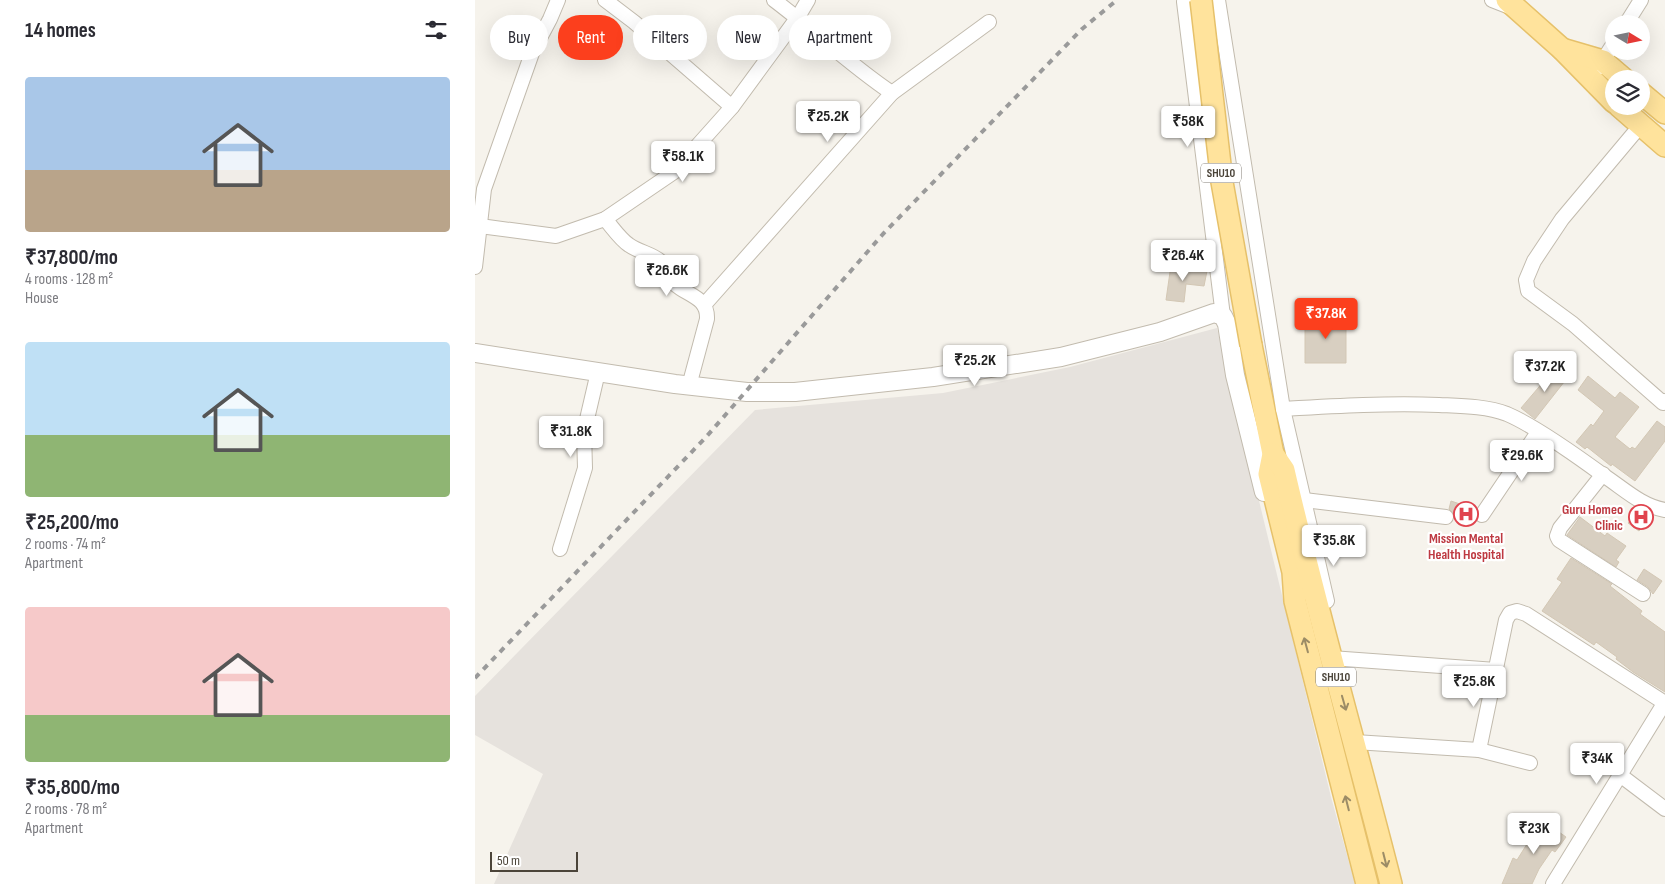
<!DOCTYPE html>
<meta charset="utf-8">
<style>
:root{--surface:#fff;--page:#f2f2f3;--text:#2b2b33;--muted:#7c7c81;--accent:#fc3f1d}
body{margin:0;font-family:"Sofia Sans Condensed",sans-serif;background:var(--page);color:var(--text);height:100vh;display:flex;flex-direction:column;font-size:19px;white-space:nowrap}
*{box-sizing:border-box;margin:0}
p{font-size:16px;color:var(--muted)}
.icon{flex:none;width:28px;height:28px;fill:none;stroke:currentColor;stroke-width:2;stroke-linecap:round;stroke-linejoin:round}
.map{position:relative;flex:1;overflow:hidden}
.sheet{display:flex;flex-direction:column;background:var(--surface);width:475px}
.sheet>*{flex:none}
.hud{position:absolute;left:15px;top:15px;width:475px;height:45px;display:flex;gap:10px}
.needle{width:32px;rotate:100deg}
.tools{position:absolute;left:1130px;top:15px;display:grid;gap:10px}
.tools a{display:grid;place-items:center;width:45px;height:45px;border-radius:50%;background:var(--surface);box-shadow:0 5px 20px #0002;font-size:25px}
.scale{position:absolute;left:15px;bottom:12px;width:88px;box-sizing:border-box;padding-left:5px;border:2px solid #4b4439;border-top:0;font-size:14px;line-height:18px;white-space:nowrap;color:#4b4439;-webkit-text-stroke:4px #fff;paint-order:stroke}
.price{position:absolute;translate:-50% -42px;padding:0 11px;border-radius:5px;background:#fff;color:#222;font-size:16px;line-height:32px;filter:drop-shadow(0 1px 2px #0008)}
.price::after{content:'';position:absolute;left:50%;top:30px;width:15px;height:11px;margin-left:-8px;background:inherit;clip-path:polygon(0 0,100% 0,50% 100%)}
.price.current{background:var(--accent);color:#fff}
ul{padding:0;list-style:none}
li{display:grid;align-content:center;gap:10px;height:265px;padding:0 25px}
li span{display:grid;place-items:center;height:155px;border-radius:5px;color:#555}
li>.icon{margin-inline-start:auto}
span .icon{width:90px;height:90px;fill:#fffc;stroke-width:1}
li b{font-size:21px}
h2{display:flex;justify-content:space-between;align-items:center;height:60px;padding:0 25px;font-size:21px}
.chip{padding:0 18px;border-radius:22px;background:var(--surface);box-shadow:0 5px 20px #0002;font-size:18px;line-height:45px}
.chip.current{background:var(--accent);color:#fff}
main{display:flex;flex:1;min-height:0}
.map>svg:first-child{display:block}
</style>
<main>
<section class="sheet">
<h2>14 homes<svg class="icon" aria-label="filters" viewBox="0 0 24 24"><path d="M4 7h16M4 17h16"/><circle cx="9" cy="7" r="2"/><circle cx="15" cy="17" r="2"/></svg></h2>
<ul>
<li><span style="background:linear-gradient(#a9c7e8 60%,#b9a48a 0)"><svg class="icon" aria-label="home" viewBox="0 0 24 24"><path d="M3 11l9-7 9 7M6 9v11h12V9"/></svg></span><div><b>₹37,800/mo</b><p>4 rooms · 128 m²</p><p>House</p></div></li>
<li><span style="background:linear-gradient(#bfe0f5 60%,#8fb573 0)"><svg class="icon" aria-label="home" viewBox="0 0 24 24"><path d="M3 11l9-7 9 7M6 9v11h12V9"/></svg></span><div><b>₹25,200/mo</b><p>2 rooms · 74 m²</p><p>Apartment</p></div></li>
<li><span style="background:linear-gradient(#f6c9c9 70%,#8fb573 0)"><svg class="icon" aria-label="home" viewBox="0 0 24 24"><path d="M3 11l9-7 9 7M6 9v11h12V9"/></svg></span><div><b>₹35,800/mo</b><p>2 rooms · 78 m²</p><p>Apartment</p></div></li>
</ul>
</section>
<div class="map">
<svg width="1190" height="884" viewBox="0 0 1190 884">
<rect width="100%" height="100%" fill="#f6f3ec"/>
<!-- industrial -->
<path fill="#e6e2dd" d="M742,328L856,797L880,884H19L68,774L0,735V696L280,410L468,393L595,367Z"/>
<!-- building -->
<g fill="#d8cfc1" stroke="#d3c7b4">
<path d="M696,265L732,271L729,286L711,284L709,302L691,300Z"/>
<path d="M871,316V363H830V317Z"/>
<path d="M1081,367L1093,377L1060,419L1046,408Z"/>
<path d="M1113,376L1140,398L1145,392L1164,407L1140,437L1155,449L1157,447L1160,449L1182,421L1190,427V441L1160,481L1137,464L1136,466L1112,447L1110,449L1101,442L1116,424L1118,426L1129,411L1103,390Z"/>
<path d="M976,501L997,508L994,518L979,514L974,509Z"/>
<path d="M1164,510L1176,515L1164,531L1153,523Z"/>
<path d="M1105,517L1130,536L1132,533L1151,546L1141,560L1144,562L1141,567L1092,535Z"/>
<path d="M1096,558L1137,584L1135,586L1167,611L1165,614L1190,632V692L1158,672L1141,659L1142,657L1121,642L1119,645L1067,611L1087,582L1082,579Z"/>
<path d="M1169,569L1187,581L1178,594L1173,587L1162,580Z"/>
<path d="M1067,820L1091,837L1080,852L1077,850L1064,869L1057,884H1027L1038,858L1042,860Z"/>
</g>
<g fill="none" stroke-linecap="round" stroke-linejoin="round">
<defs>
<g id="minor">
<path d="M130,0L159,22L257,107"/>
<path d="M299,0C339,30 375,65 417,93"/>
<path d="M715,0L709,2L748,316"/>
<path d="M743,0L808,409"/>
<path d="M1017,0L1040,9"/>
<path d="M1151,24L1166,0"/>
<path d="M1123,68L1139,43"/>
<path d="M1165,126L1087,219L1059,261L1051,280L1053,291L1098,324L1188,403L1190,401"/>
<path d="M130,219C138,228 145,239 154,245C164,252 177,254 185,261C193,268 193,278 200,284C213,296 233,297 232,319L214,386"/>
<path d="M5,226L81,236L130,219L199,172L257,107L323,17L333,0"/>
<path d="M0,267L9,189L57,53L75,19L83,0"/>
<path d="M229,305L417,93L514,22"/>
<path d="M1128,474L1085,528L1082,536L1084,540L1168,594"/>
<path d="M829,500L971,517"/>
<path d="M1007,515L1063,432"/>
<path d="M85,549L110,468L109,432L123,372"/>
<path d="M852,601L808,409C861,406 912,403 964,405C986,406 1011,406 1032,414C1060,426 1102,456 1128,475C1148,488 1166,506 1190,510"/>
<path d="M856,658L1021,670"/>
<path d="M880,742L1004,750L1055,763"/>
<path d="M1004,750L1031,620L1035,613L1042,611L1051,614L1190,703"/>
<path d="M1145,775L1190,809"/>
<path d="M1078,884L1190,702"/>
</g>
<path id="tertiary" d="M0,353L200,384L272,392H320L458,377L586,357L685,332L739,313L748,316L752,324L760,375L789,492"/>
<g id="primary">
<path d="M1032,0L1087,49L1139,102"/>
<path d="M1087,49L1128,61L1149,79"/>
<path d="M1166,93L1190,113"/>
<path d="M1144,106L1190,146"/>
<path d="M776,345L798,454L794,474L818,572L820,601L892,884"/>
<path d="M798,454L809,470C841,609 881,746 916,884"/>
</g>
</defs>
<!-- minor casing -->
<use href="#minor" stroke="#c2bbae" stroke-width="16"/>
<!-- tertiary casing -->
<use href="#tertiary" stroke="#c2bbae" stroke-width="20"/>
<!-- primary casing -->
<use href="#primary" stroke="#e6c16a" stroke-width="24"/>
<!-- minor -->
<use href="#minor" stroke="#fff" stroke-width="14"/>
<!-- tertiary -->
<use href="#tertiary" stroke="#fff" stroke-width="18"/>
<!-- primary -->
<use href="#primary" stroke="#ffe39c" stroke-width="21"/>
<!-- rail -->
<path stroke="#9a9a9a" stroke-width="4" stroke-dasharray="6 6" stroke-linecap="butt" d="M0,678L232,436L408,234L607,29L642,0"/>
<defs>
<path id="primary-bridge" d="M726,0L747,182L776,345"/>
</defs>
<!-- primary-bridge casing -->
<use href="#primary-bridge" stroke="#e6c16a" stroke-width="24" stroke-linecap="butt"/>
<!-- primary-bridge -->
<use href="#primary-bridge" stroke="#ffe39c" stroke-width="21"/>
</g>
<!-- one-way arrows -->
<defs><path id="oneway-shaft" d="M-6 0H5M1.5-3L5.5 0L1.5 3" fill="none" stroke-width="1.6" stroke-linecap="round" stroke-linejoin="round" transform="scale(1.25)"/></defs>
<g stroke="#9c8c66">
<use href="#oneway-shaft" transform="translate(831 645) rotate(-105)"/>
<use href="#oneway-shaft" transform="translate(869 703) rotate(74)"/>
<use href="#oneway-shaft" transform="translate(872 803) rotate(-104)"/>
<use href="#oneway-shaft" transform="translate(910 860) rotate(76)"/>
</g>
<!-- icons -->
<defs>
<symbol id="hospital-ring" viewBox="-11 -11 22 22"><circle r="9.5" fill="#fff" stroke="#e0444e" stroke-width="1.5"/><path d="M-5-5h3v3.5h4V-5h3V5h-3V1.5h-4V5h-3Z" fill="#e0444e"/></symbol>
</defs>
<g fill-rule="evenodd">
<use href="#hospital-ring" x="977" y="500" width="28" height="28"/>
<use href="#hospital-ring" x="1152" y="503" width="28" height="28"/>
</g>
<g text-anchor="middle" stroke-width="4.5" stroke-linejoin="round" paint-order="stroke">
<!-- shield labels -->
<g fill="#fff" stroke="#817c74" stroke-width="1">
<rect x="726" y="163.5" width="40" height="19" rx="4"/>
<rect x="841" y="667.5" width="40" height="19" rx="4"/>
</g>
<g font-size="12" font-weight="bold" fill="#4b4439">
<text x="746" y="177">SHU10</text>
<text x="861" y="681">SHU10</text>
</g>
<!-- health labels -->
<g font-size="14" font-weight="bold" fill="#be3a42" stroke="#fff" text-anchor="end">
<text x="1148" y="514">Guru Homeo<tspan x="1148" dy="16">Clinic</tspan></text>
<text x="991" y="543" text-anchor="middle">Mission Mental<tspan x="991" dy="16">Health Hospital</tspan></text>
</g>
</g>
</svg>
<div class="tools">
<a><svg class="needle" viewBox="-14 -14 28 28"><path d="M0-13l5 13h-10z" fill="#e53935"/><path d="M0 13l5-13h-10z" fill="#7c7c81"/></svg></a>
<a><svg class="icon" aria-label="layers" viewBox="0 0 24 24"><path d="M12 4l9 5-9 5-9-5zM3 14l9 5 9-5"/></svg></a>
</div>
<div class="scale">50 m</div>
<b class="price" style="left:353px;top:143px">₹25.2K</b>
<b class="price" style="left:713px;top:148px">₹58K</b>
<b class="price" style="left:208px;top:183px">₹58.1K</b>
<b class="price" style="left:708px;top:282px">₹26.4K</b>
<b class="price" style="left:192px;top:297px">₹26.6K</b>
<b class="price current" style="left:851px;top:340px">₹37.8K</b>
<b class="price" style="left:500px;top:387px">₹25.2K</b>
<b class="price" style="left:1070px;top:393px">₹37.2K</b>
<b class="price" style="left:96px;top:458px">₹31.8K</b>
<b class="price" style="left:1047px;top:482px">₹29.6K</b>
<b class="price" style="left:859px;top:567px">₹35.8K</b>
<b class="price" style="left:999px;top:708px">₹25.8K</b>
<b class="price" style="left:1122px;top:785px">₹34K</b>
<b class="price" style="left:1059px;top:855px">₹23K</b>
<div class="hud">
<a class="chip">Buy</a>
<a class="chip current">Rent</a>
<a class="chip">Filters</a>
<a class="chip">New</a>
<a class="chip">Apartment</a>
</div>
</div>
</main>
